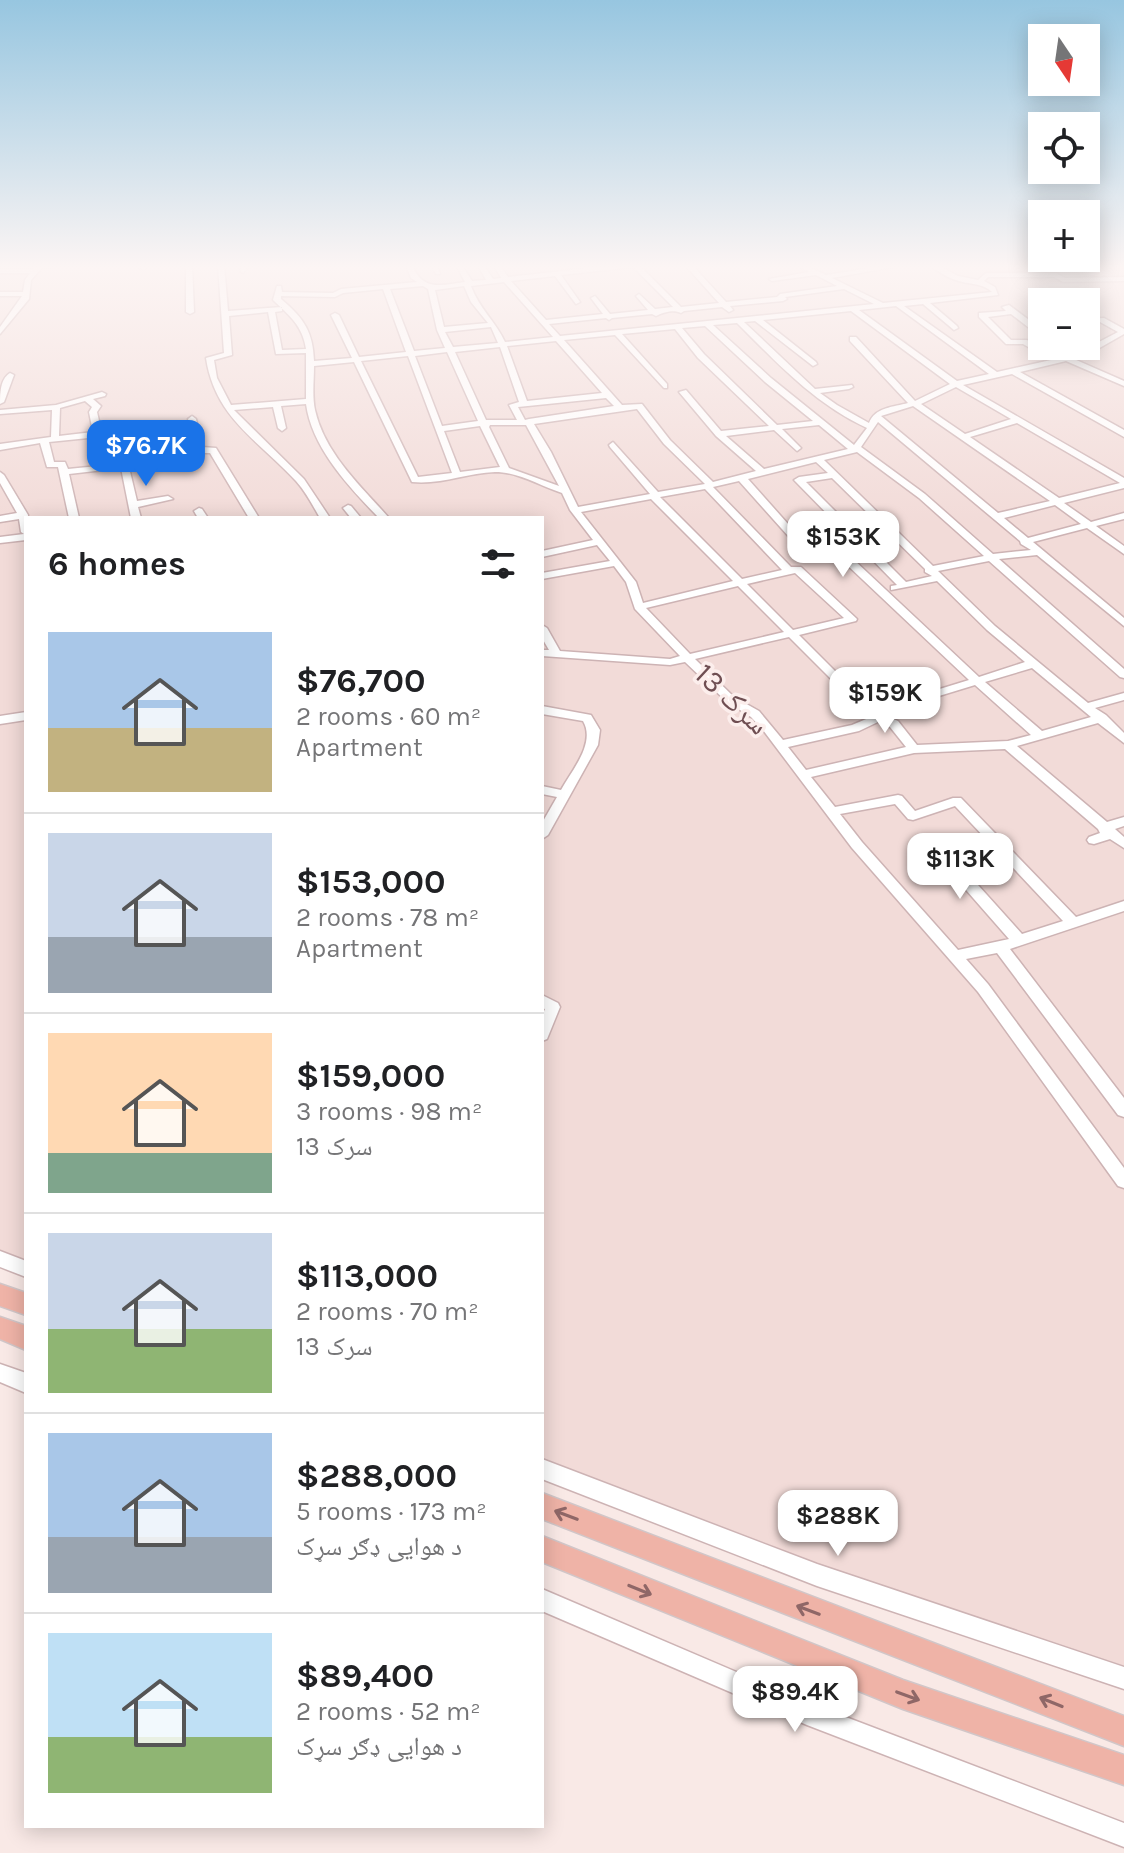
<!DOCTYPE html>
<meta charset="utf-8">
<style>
:root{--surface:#fff;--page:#f6f6f6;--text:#202124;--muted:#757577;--line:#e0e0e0;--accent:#1a73e8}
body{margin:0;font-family:Karla,"Noto Naskh Arabic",sans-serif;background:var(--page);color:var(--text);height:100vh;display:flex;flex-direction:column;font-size:30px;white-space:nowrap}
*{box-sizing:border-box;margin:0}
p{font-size:26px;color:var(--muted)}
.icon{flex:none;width:44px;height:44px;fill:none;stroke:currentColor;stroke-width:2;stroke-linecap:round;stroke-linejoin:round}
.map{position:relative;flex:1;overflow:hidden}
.side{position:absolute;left:24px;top:516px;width:520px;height:1312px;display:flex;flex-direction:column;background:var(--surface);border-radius:0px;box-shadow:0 4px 20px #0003}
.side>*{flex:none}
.needle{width:52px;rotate:167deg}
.controls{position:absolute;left:1028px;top:24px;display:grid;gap:16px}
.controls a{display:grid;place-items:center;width:72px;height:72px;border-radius:0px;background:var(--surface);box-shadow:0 4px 20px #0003;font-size:40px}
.price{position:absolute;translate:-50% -68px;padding:0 18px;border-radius:16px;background:#fff;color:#222;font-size:26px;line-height:52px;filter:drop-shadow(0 2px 4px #0008)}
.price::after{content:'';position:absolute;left:50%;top:48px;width:24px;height:18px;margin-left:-12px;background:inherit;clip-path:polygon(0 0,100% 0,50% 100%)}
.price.active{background:var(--accent);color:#fff}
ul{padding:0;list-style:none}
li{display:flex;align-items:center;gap:24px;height:200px;padding:0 24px}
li+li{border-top:2px solid var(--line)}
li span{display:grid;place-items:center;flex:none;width:224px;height:160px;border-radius:0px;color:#555}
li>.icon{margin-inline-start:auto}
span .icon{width:96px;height:96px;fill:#fffc;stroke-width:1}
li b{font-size:34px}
h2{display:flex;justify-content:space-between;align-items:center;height:96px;padding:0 24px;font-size:34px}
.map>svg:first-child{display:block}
</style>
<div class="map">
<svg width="1124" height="1853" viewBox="0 0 1124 1853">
<rect width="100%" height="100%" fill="#f9e9e6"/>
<!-- residential -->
<path fill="#f2dbd8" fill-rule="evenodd" d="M0,265H1124V1684L542,1463V518H26V1268L0,1258ZM1042,302H1086V346H1042Z"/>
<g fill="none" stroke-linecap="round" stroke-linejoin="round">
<defs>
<g id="minor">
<path d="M37,265H65L42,268L31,280L29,299L0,334V327L22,296H0V292H23L25,280L30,273H0V269H34Z"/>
<path d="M142,265H148L143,270L140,268Z"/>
<path d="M186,265H192L194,312L190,314L186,312Z"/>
<path d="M218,265H224L228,311L282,307V311L275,312L282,350L306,349C303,326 289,315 273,300L277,286H281L282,292L333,293L341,289L417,282L411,278L406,265H412C423,292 442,285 465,282L456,265H462L472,281L486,280L478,265H484L493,279L501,278L494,265H500L508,277L615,265H639L681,307L719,303L685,265H692L726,302L777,297L780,294L837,286L816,275L772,281L769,279L809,272L797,265H805L826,275L889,265H904L832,278L883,303L992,292C981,282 967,285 953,279C945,276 936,270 930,265H938L958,276L978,280L986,273H1056L1065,278L1124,277V281L1063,282L1054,277H988L984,281L995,287L998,295L930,303L957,326L958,328L954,330L923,304L904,306L997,372L1051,360L1023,344H1006L979,317V313L1006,311L1002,307L1009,305L1033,323L1042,325V329L1028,327L1011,314L988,317L1011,340H1027L1059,358L1076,354L1118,332L1100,322L1086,323V319L1104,318L1124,329V334L1082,358L1074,359L1124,381V386L1066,361L1020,372L1124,430V437L1012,374L963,385L1124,478V488L1064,503L1091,522L1124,513V519L1096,526L1124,546V554L1087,528L1033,542L1124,618V626L1037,555L999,559L1124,669V678L1120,677L989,561L938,571L995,626L1088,703L1124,693V700L1095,708L1106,715L1124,733V743L1098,723L1017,746L1107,822L1124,817V826L1115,829L1124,837V848L1110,839L1094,844L1089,843L1087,840L1089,837L1100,833L1098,829L1005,749L914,753L811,777L835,807L898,795L902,796L915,811L953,798H961L1076,917L1124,901V911L1010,949L1124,1098V1117L1118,1115L997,953L966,959L988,984L1124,1168V1188L1118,1186L978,992L852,848L763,730L751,717L726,701L685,662L670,665L542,656V650H549L542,638V625L547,628L560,651L670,659L680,656L635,609L626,582L614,566L542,579V573L610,561L597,545L542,557V551L593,540L570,510L562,493C540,486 519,472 495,472C467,473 440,485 412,482L354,362L314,366C314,380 312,396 315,410C325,454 361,486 389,518H379C349,487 312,448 306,404L281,406L286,428L282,431L278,428L273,407L234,410L304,479L330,518H320C313,506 306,492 296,481C258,440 215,418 206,358L224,353ZM633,267L673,307L655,309L639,294L636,296L648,310L610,314L595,296L591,298L603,314L546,320L511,281L555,276L576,304L580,302L561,275ZM504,282L553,337L505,342C496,322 478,307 471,286ZM423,286L428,289L437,330L445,348L414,351L390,289ZM464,286L471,302L488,323L444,327L435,290ZM383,289L406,352L359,357L339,315L335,313L331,315L352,358L314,361C313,333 305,319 281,299V296L335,297L343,293ZM844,289L874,304L560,336L549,324L606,318L609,320L612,318L652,314L656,316C662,313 673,309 681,313L684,311L722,307L729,312L733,310L730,306L783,301L787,299L785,297ZM896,306L989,374L957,381L859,310ZM851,311L950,384L915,401L856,337H850V341L908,403C894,407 875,407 869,423L837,405L820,393L849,389L853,387L852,385L815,389L744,322L755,321L813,366L817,364L816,362L763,320ZM268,312L276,354L306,353V399L231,405L217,378L214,360L232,355L229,316ZM737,323C777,363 815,404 867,428L854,445L771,378L713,325ZM705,326L765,382L813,421L777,425L704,354L682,328ZM491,327L498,343L453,347L445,332ZM675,329L698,358L769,426L721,431L686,390L679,392L716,436L756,471L713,482L670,440L642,404L622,405L564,340L615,335L664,388H667V384L622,334ZM556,341L602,393L527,401L507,346ZM500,347L519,402L509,405L517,420H486L455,352ZM447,352L478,421L442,426L415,356ZM408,356L452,473L418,477L361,361ZM956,387L1011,419L965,434L921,404ZM606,398L614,406L529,419L525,420L518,407ZM913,406L1050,501L998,513L881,416ZM637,409L664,444L705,484L658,492L613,442L609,445L610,447L650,494L578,507L551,452L534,424ZM878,422L1020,541L1021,544L1031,550L993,554L925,494L861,447ZM1017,423L1120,483L1059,498L970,437ZM490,425H526L559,486L509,468L489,427ZM819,425L848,449L764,469L726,436L774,430L797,451L801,448L782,429ZM480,426L500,467L460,472L444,431ZM857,452L919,498L984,556L933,566L824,460ZM816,462L828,473L799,477L794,480L897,585L891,586V590L937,581L987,630L1025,662L979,677L838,545L842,542L840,540L804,542L748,479ZM832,478L925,569V572L932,576L906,582L806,482ZM739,481L798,547L827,546L969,680L930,692L928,700L878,711L873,709L799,635L856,621L857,619L801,567H791L713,487ZM705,489L782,570L742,579L660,497ZM651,499L733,581L643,603L636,582L581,512ZM1055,505L1081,524L1028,538L1004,518ZM795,573L844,618L793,630L747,584ZM738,586L784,632L690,654L646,608ZM789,637L865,713L871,717L852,725L783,740L759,711L734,697L695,659ZM1032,668L1091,717L1042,731L985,682ZM975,685L1031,735L1008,741L917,745L898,721L887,716L937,704L939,696ZM880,721L890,727L906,747L806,770L788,747L859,731ZM895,804L908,819L913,820L955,806L1063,921L1022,934L934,836H924L922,839L924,842L1009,939L958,950L862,842L840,814Z"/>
<path d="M243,265H249L243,273L240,271Z"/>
<path d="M431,265H437L440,274H436Z"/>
<path d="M10,373L14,375L4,402L0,404C0,394 0,379 10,373Z"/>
<path d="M102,392L106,394L105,396L93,399L101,406L97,412L102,434L98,437L49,442L54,462H65L68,469L128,463L137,501L168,496L173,499L138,507L141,518H131L121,468L69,474L79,518H69L58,467H47L40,443L0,450V444L51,437L52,410L0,414V410L56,405ZM85,401L92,407L89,412L93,432L59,436L60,408Z"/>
<path d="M192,416L196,419L202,447L216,448L259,518H249L210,453H198L194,450L188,419Z"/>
<path d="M0,472L4,475L28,515L26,540L0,543V537L24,534L21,532L19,519L0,522V516L17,513L0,483Z"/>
<path d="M348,505L351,506L361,518H351L343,508Z"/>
<path d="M199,508L202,509L208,518H198L194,511Z"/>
<path d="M542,706L591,715L600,730L598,745L548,835L542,839V823L557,797L542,794V786L561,790C572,770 596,743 583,721L542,714Z"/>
<path d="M26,712V720L0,724V716Z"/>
<path d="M542,995L558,1003L560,1007L547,1039L542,1041V1016L545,1009L542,1008Z"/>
<path d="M0,1251L26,1261V1277L0,1267Z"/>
<path d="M0,1364L26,1373V1393L0,1382Z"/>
<path d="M542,1459L817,1564L1124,1667V1689L817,1586L542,1479Z"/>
<path d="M542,1589L809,1703L1124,1823V1847L807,1725L542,1611Z"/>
</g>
<g id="major">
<path d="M0,1284L26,1293V1315L0,1306Z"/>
<path d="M0,1317L26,1326V1350L0,1339Z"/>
<path d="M542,1493L1124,1716V1746L542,1519Z"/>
<path d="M542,1536L903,1680L1124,1755V1785L903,1709L542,1562Z"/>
</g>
</defs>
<!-- minor casing -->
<use href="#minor" stroke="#cdb3b4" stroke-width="3"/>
<!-- major casing -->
<use href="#major" stroke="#d1c6c8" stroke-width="3"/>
<!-- minor -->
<use href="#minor" fill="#fff" fill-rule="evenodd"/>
<!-- major -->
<use href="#major" fill="#efb3a7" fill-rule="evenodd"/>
</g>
<!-- one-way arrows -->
<defs><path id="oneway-shaft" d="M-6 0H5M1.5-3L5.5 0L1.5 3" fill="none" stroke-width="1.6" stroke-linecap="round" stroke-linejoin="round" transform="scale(2)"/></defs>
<g stroke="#8f6767">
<use href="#oneway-shaft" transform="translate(566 1515) rotate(-159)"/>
<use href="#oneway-shaft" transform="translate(640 1590) rotate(22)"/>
<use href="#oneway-shaft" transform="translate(808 1610) rotate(-159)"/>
<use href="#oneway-shaft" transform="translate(908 1696) rotate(20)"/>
<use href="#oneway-shaft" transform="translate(1051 1702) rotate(-158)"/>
</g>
<!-- sky -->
<linearGradient id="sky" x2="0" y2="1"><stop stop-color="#97c6e0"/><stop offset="0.51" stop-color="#fcf5f4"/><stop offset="1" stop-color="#fcf5f4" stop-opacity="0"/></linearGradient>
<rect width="1124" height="524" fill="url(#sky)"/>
<g text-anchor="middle" stroke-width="7" stroke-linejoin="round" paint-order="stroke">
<!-- street labels -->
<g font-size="30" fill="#6f4e52" stroke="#fceeec">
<text transform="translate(732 699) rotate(43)" y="10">سرک 13</text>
</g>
</g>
</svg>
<div class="controls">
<a><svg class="needle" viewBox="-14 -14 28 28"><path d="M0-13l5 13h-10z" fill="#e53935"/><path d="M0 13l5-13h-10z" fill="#757577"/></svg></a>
<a><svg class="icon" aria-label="locate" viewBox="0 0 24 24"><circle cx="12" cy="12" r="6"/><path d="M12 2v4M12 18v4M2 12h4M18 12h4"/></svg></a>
<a>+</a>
<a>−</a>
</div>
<b class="price active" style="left:146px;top:488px">$76.7K</b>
<b class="price" style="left:843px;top:579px">$153K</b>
<b class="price" style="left:885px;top:735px">$159K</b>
<b class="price" style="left:960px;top:901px">$113K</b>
<b class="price" style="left:838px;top:1558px">$288K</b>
<b class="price" style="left:795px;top:1734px">$89.4K</b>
<section class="side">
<h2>6 homes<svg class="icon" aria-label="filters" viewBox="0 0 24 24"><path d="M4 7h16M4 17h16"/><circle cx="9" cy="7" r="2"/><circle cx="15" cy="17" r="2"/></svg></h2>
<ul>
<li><span style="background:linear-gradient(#a9c7e8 60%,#c2b280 0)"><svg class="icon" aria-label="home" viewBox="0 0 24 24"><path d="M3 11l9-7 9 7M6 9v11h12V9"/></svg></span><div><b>$76,700</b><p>2 rooms · 60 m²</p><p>Apartment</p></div></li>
<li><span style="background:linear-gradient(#c9d6e8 65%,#9aa5b1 0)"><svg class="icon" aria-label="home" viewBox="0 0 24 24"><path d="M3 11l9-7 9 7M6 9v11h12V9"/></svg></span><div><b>$153,000</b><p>2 rooms · 78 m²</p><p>Apartment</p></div></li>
<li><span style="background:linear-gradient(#ffd9b3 75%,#7fa58c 0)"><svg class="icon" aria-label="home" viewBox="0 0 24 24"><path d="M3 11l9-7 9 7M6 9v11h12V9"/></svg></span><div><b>$159,000</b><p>3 rooms · 98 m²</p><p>سرک 13</p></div></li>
<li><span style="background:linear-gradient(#c9d6e8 60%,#8fb573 0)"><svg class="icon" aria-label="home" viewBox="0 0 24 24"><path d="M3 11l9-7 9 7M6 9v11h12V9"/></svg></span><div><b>$113,000</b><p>2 rooms · 70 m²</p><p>سرک 13</p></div></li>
<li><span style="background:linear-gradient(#a9c7e8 65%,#9aa5b1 0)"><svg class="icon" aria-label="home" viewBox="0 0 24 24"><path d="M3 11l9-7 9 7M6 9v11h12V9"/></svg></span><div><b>$288,000</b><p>5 rooms · 173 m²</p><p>د هوایی ډګر سړک</p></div></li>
<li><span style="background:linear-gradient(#bfe0f5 65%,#8fb573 0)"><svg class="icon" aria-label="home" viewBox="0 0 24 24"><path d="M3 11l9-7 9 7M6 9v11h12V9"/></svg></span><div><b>$89,400</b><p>2 rooms · 52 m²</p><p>د هوایی ډګر سړک</p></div></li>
</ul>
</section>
</div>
